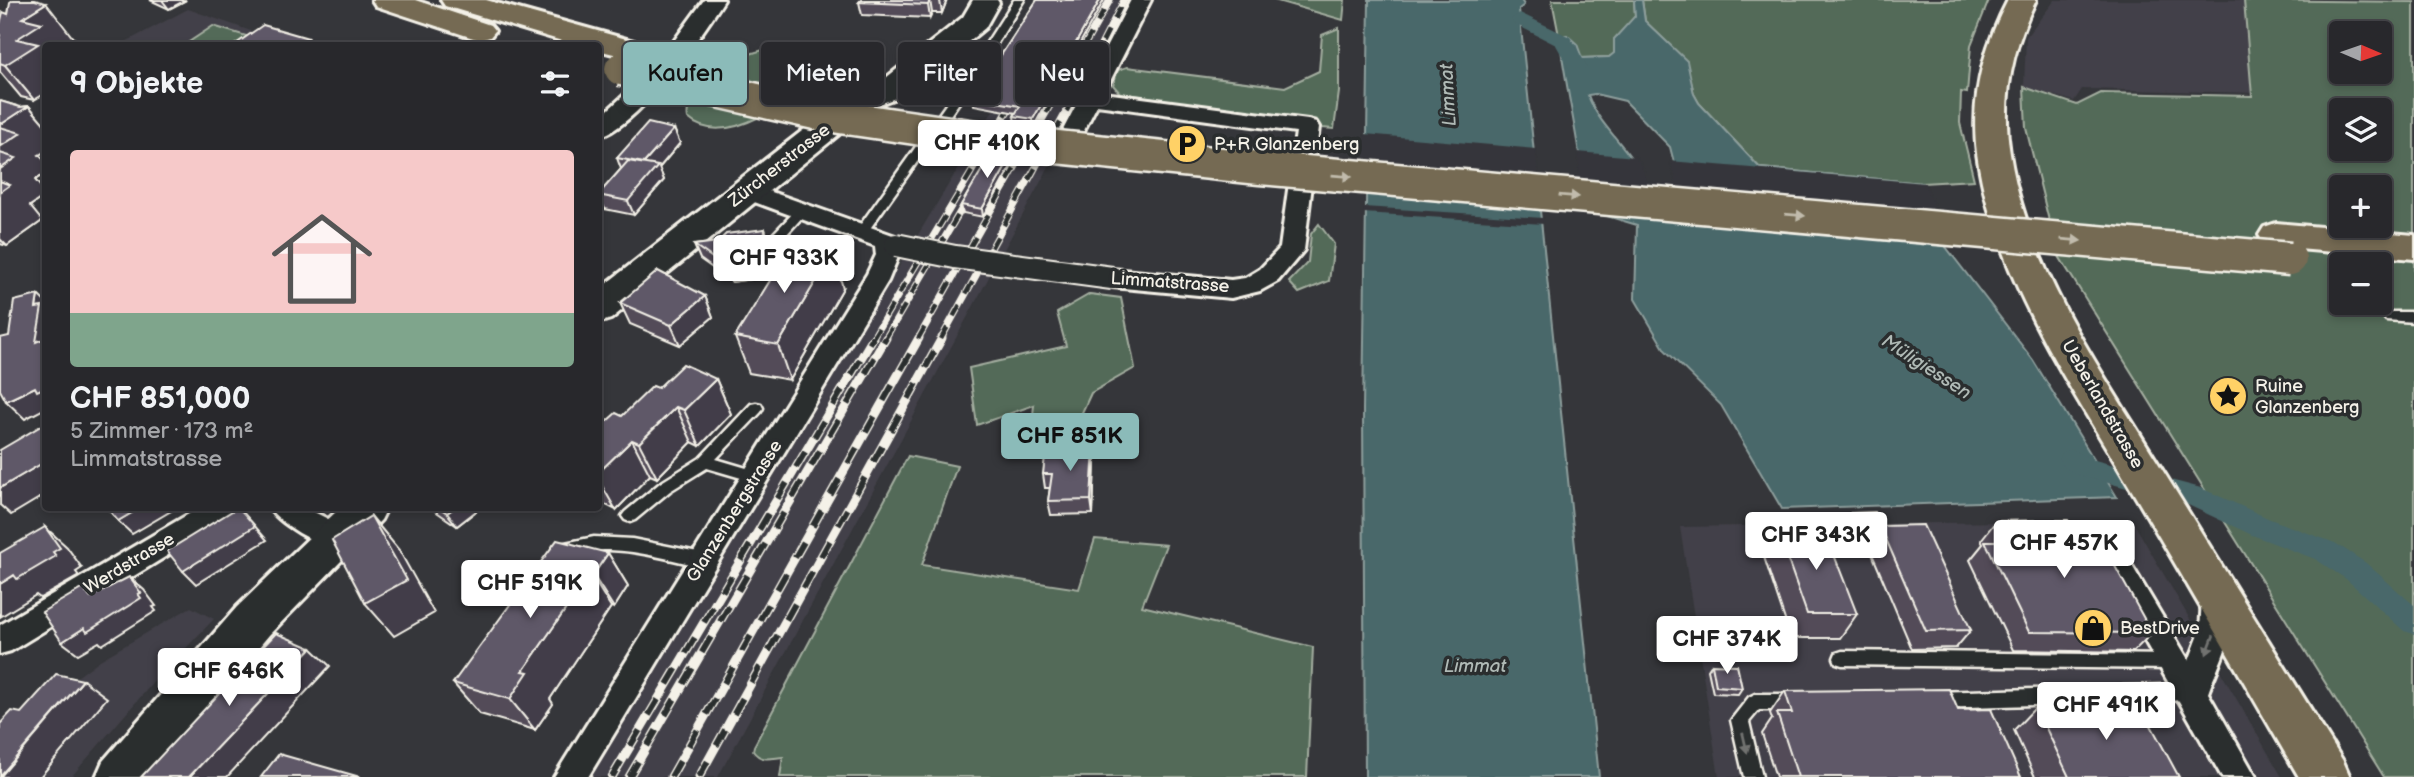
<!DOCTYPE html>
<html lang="de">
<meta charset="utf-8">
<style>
:root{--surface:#28282c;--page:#303034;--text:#f1f3f6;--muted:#a5a6a9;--line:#444448;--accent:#8bbbb9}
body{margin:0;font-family:"Balsamiq Sans",sans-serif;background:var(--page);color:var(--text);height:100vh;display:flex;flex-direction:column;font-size:26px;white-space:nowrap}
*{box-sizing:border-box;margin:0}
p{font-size:23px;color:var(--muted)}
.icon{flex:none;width:38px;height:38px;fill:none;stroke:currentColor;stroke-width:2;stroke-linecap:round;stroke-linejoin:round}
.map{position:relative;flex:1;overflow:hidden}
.details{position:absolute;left:42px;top:42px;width:560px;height:469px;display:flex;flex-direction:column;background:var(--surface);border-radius:7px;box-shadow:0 4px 10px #0003,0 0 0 2px var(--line)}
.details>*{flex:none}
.guide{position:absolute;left:623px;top:42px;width:665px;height:63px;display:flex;gap:14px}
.needle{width:46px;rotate:92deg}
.buttons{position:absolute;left:2329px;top:21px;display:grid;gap:14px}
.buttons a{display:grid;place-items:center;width:63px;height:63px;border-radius:7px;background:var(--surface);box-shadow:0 4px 10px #0003,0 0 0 2px var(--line);font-size:35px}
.price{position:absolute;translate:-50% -60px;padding:0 16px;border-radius:7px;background:#fff;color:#222;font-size:23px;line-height:46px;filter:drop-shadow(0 2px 4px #0008)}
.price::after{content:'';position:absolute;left:50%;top:42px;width:21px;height:16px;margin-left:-10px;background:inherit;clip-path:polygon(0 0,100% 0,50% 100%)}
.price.active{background:var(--accent);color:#111}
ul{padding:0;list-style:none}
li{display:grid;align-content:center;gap:14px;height:371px;padding:0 28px}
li+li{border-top:2px solid var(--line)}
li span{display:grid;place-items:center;height:217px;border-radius:7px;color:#555}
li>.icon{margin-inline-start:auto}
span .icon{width:126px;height:126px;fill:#fffc;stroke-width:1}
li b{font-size:30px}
h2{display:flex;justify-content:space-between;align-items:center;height:84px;padding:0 28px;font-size:30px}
.pill{padding:0 24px;border-radius:7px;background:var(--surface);box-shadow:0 4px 10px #0003,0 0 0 2px var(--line);font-size:24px;line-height:63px}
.pill.active{background:var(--accent);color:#111}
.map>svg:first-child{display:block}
</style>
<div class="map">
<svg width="2414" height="777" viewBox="0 0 2414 777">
<rect width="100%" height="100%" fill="#35363a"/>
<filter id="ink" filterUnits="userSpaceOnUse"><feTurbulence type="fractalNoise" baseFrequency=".0143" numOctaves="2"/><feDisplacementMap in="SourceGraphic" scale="14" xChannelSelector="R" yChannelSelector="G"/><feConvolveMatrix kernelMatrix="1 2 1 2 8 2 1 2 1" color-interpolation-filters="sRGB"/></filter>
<g filter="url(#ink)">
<!-- built -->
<g fill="#424048">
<path d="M1060,0H1135L1046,172L718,777H590Z"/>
<path d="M2055,0H2245L2259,93L2082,89L2074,101L2024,87L2026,37Z"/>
<path d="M188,9L280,41H313L339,45L118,46Z"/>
<path d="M2132,520L2282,777H1719L1680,527Z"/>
<path d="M191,607L214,619L157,678L71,777H0L73,680L100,660Z"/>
</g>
<!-- green -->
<g fill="#536b58" stroke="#a4aea0" stroke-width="2" fill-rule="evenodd">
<path d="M1274,0H1345L1343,20Z"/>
<path d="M1552,0H1634L1635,16L1614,54L1609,57L1581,58L1567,35L1559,36Z"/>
<path d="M1642,0H1989L1971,45L1967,93L1961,92L1960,123L1974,180L1922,183L1760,168L1699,103L1694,94L1686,61L1645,21Z"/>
<path d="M2244,0L2414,2V777H2384L2057,253L2026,128L2024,87L2077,105L2101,93L2252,96ZM2342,33H2380V72H2342ZM2342,110H2380V149H2342ZM2342,187H2380V226H2342ZM2342,264H2380V303H2342Z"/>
<path d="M213,26L253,38L241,45L183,46Z"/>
<path d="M1339,28V92L1334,129L1322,128L1316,122L1120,93L1113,85L1118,70L1127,67L1285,87L1319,71L1322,35Z"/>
<path d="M793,48L805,54L810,67C796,103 723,150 688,118C686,109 690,105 694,98C714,66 755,45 793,48Z"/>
<path d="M1319,224L1334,244L1329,281L1299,293L1289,282L1308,262L1311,234Z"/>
<path d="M1090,294L1121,298L1135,368L1091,393L1063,454L1029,455L1034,405L977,425L969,368L1066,346L1057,313Z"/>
<path d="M908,456L957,466L922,565L1079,589L1095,539L1166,545L1142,606L1313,647L1307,777H780L783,757C771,758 761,762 753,751L754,746Z"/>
</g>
<!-- water -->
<g fill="#49676a" stroke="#8d9e9c" stroke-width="2" fill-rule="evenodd">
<path d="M1369,0H1521L1524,5L1519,9L1599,777H1365L1363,410Z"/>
<path d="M1634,0H1642L1645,21L1687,61L1694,94L1699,103L1760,168L1922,183L1946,247L2033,360L2117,497L1782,509L1721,405L1665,350L1635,299L1637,225L1587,210C1581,151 1567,94 1559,36L1567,35L1577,44L1582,58L1609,57L1614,53V39L1635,16ZM1595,94L1625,101L1670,147L1680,186L1644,184C1634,149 1600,130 1588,95Z"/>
</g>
<!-- pier -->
<g fill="#35363a">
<path d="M1365,134L1536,149L1542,207L1363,191Z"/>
<path d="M1577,152L1636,157L1642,165L1647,181L1660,183H1676L1670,161L1925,183L1949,244L1584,211Z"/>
<path d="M1363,207L1543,218L1544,224L1363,213Z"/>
</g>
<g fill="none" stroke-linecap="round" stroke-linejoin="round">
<!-- canal -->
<g fill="#49676a" fill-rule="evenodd">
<path d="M1520,13L1570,37L1587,66L1584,70H1570L1556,45L1513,23L1511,19Z"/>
<path d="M2072,449L2091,459L2201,488L2270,519L2335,543L2366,563L2414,605V634L2404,631L2346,579L2315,559L2252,535L2186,504L2075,474L2063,466L2059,459L2063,452Z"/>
</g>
<defs>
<g id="service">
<path d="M1014,0H1024L970,87L864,237H856L854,234L856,231L959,86Z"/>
<path d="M801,208L807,212L786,235L788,238L813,251L814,254L813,257L808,258L779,244L773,234L797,209Z"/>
<path d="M2391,312H2414V322L2386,320L2384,317L2386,314Z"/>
<path d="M756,403L761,404L763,408L761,412L716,459L760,472L762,476L760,480L755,482L707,468L670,491L635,520L630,522L625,520L622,516L625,512L660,483L700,458L751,404Z"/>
<path d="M594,537L632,539L703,553L709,555L711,560L709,565L703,567C672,560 641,551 609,550C596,549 561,557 555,555L552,550L555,545L560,544Z"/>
<path d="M1842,651L2173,655L2179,657L2181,662L2179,667L2173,669L1842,665L1836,663L1834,658L1836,653Z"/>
<path d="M2191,684L2197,687L2199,692L2197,697L2191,700L1935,708L1929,705L1927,700L1929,695L1935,692Z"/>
<path d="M1755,694H1796L1802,697L1804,702L1802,707L1796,710H1759L1749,722L1762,777H1744L1731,720L1749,697Z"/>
</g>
<g id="minor">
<path d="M704,0H724C702,35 638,127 598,137V119L655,67Z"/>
<path d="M1131,0H1151L1104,93L1308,120L1316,122L1319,127L1304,250L1278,281L1260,291L1231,298L1112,287L1103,284L1100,278L1103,272L1112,269L1231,280L1245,278L1260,269L1280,248L1296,132L1097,105L1069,160H1053L1050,155Z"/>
<path d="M746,183L904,239L908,245L900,252L888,281L588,777H554L867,274L876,255L875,246L738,196L735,191L738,186Z"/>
<path d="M199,508H236L232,516L11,651L0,654V625Z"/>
<path d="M270,508H306L346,528L350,536L346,544C345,545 337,548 336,548C319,547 277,522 270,508Z"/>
<path d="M2100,525L2110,529L2189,661L2200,632L2202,598L2206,589L2217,585L2228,589C2243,620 2219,663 2208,693L2256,777H2222L2086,537L2090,529Z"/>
</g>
<g id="secondary">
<path d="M973,0H997L999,3L985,28L904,95L874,106L611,319L598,323V290L852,92L882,81L963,17Z"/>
<path d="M340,508H387L381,520L269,635L150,777H96L103,761L237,607Z"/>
</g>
<path id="primary" d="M2008,0H2036C2012,48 2001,100 2010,154C2028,268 2099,367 2158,463C2220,562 2281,662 2343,761L2350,777H2299C2242,679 2186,581 2128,484C2068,382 1993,273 1977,153C1970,99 1983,48 2008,0Z"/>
<g id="motorway">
<path d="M372,0H415L490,25L495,31L490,37L480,40L470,37L376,6Z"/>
<path d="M441,0H486L648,45L652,51L648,57L637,60L598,50V46H578L562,41L445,6Z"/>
<path d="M2276,223L2414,235V259L2276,247L2264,243L2259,235L2264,227Z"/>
</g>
</defs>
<!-- service casing -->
<use href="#service" stroke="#f4f1e8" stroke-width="5"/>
<!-- minor casing -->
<use href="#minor" stroke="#f4f1e8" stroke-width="6"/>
<!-- secondary casing -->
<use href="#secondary" stroke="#f4f1e8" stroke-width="6"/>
<!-- primary casing -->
<use href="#primary" stroke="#f4f1e8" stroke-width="6"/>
<!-- motorway casing -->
<use href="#motorway" stroke="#f4f1e8" stroke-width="6"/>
<!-- service -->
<use href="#service" fill="#2a2d2e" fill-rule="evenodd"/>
<!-- minor -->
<use href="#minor" fill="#2a2d2e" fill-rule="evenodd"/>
<!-- secondary -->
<use href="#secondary" fill="#2a2d2e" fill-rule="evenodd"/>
<!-- primary -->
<use href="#primary" fill="#746b52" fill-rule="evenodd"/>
<!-- motorway -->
<use href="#motorway" fill="#746b52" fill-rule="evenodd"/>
<defs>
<g id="rail-far1">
<path d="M872,339L1018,94"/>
<path d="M885,339L971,193"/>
<path d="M918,339L1110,0"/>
<path d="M941,339L1076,94L1124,0"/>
</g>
<g id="rail">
<path d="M612,777L873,338"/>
<path d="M629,777L886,338"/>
<path d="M671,777L919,338"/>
<path d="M699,777L942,338"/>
</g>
</defs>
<!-- rail-far1 casing -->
<use href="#rail-far1" stroke="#f4f1e8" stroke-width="7"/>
<!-- rail casing -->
<use href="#rail" stroke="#f4f1e8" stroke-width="9"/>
<!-- rail-far1 -->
<use href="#rail-far1" stroke="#2a2d2e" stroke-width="4.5" stroke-dasharray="13" stroke-linecap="butt"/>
<!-- rail -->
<use href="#rail" stroke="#2a2d2e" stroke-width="6" stroke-dasharray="18" stroke-linecap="butt"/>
<defs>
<path id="minor-bridge" d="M896,245L955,257L1112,278"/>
<path id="motorway-bridge" d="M621,69L819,114L1018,143L1260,168L2290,259"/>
</defs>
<!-- minor-bridge casing -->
<use href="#minor-bridge" stroke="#f4f1e8" stroke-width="26" stroke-linecap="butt"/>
<!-- motorway-bridge casing -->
<use href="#motorway-bridge" stroke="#f4f1e8" stroke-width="37" stroke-linecap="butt"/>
<!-- minor-bridge -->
<use href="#minor-bridge" stroke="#2a2d2e" stroke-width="22"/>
<!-- motorway-bridge -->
<use href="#motorway-bridge" stroke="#746b52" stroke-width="32"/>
</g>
<!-- wall -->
<g fill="#524c59" stroke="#f4f1e8" stroke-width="2">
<path d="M150,0H186L169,9Z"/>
<path d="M861,0H947L942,13H932L930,18L862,15L859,2Z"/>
<path d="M1037,0L1034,126L1015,124L1014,116L1016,113L974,105L973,98Z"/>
<path d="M0,24L73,38L61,46H46L34,100L21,97L0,72Z"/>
<path d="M0,101L20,107L29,106L46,126V151L39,155L46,162V173L35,180L46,193V195L30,206L42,221L7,246L0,244Z"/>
<path d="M674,129L680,143L659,168L664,180L634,215L605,209L598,195L621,169L617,158Z"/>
<path d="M1014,161L983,217L963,213L961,205Z"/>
<path d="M765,229L769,243V268L763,269L758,278L732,282L700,259L694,245L718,242Z"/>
<path d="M843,288L790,380L749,373L735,337Z"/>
<path d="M705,296L713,317L680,345L630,324L620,303Z"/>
<path d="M716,379L731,414L700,446L692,442L657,478L650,475L616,510L598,501V429L622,416L658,388Z"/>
<path d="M1095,460L1093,514L1051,515L1048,501L1050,488H1045L1043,474Z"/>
<path d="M431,508H480L457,526Z"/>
<path d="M1851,513L1881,526L1971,630L1956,648L1912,649L1870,549L1846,550L1839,532Z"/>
<path d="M1996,521L2079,539L2152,633L2133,652L2013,650L1970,560L1983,544L1981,540Z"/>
<path d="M1777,529L1857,614L1840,638H1791L1763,554Z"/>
<path d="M608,553L628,586L614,608L611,607L550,699L553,704L535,730L480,714L453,683Z"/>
<path d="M1712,664L1742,688L1738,694L1713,693L1708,670Z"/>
<path d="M1785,691L1958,710L2021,777H1776L1762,734L1772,719L1770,713Z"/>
<path d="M2036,707L2179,777H2035L2014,730Z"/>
</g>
<!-- shaded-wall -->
<g fill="#423e49" stroke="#f4f1e8" stroke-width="2">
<path d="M162,0H186L169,9Z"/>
<path d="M930,0L932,13L930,18L928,5Z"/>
<path d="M940,0H947L942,13L940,1Z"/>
<path d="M1100,0H1104L1034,126L1033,119Z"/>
<path d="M46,3L73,38L61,46H46V93L34,100L5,65L17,39L22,18Z"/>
<path d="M308,38L312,46H297Z"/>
<path d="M29,106L46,126V151L39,155L46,162V173L35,180L46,193V195L30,206L42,221L7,246L0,239V125Z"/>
<path d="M674,129L680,143L659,168L664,180L634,215L628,201L644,163Z"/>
<path d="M1013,154L1014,161L983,217L982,209Z"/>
<path d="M765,229L769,243V268L763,269L758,278L732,282L727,268Z"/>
<path d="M833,252L843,288L790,380L778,345Z"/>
<path d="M38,295L46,303V351L36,342V308Z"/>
<path d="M705,296L713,317L680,345L671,325Z"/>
<path d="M716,379L731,414L700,446L684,410Z"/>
<path d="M35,387H46V408L25,419L6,401Z"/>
<path d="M676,407L692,442L657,478L639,443Z"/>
<path d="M632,440L650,475L616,510L598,479V473Z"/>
<path d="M1094,446L1095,460L1093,514L1091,500Z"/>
<path d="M46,461V494L11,515L0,505V488Z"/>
<path d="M140,508H176L132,534L118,521Z"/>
<path d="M239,508L267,540L196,584L183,571Z"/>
<path d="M454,508H480L457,526L447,513Z"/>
<path d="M371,516L399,550L434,613L394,636L365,603Z"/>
<path d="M45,527L67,547L82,568L76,572L79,576L40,598L36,595L0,617V584L53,552Z"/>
<path d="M608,553L628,586L614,608L593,575Z"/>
<path d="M590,574L611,607L550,699L553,704L535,730L510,699L523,671Z"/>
<path d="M129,577L144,590L156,606L153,607L156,611L102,645L99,642L78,654L62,642L138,594Z"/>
<path d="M311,648L330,666L227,777H189Z"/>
<path d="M83,680L107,698L40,777H0Z"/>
</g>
<!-- building -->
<g fill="#5f5868" stroke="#f4f1e8" stroke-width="2">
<path d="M13,0H35L46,3L22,18L42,23L17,39L38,44L5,65L0,63V24L3,12L8,14L10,2Z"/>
<path d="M861,0H940H930L928,5L859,2Z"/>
<path d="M1037,0H1100L1033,119L1014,116L1020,106L973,98Z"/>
<path d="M263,25L308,38L297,46H233Z"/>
<path d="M0,101L20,107L29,106L0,125Z"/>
<path d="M648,123L674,129L644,163L617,158Z"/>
<path d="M0,127L21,133L0,147Z"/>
<path d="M993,151L1013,154L982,209L961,205Z"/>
<path d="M0,153L16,158L0,169Z"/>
<path d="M628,161L658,166L628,201L598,195Z"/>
<path d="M0,181L10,185L0,192Z"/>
<path d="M765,229L764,253L758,254L753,264L727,268L694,245L718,242L726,234Z"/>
<path d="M792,245L833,252L778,345L735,337Z"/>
<path d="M658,271L705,296L671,325L620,303Z"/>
<path d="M38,295L36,308L42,307L36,342L46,338V387L37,391L35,387L6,401L0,390V338L9,336L14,301Z"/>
<path d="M683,364L716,379L684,410L676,407L639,443L632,440L598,473V429L616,413L622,416L653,386L658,388Z"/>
<path d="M46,423V461L0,488V450Z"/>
<path d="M1094,446L1091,500L1048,501L1052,474H1043L1046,447Z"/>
<path d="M107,508H140L118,521Z"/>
<path d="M237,508H239L255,526L183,571L167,551Z"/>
<path d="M440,508H454L447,513Z"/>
<path d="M1875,512L1881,526L1923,525L1971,630L1926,631L1882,530L1858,531L1851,513Z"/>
<path d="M371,516L407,580L365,603L332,540Z"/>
<path d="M2068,520L2079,539H2100L2152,633L2029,632L1985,541H2006L1996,521Z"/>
<path d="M45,527L60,548L53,552L56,556L17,579L14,575L0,584V553Z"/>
<path d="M1777,529H1824L1857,614H1807Z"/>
<path d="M557,540L608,553L593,575L590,574L523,671L528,672L510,699L453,683Z"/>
<path d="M129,577L141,593L138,594L141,598L87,632L84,628L62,642L42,612L83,588L90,597Z"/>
<path d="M276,633L311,648L189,777H141Z"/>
<path d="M1712,664L1737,665L1742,688L1716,686Z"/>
<path d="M56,674L83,680L0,776V724L12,711L21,713Z"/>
<path d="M1949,689L1958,710L1991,709L2021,777H1798L1777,713H1792L1785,691Z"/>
<path d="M2140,705L2179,777H2069L2036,707Z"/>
<path d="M279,754L360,777H261Z"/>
</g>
<!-- one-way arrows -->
<defs><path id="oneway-solid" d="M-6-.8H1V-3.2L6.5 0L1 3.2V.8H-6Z" transform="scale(1.75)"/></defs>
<g fill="#c1bbac">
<use href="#oneway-solid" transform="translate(1342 176) rotate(5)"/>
<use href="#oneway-solid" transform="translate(1569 196) rotate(5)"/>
<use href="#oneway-solid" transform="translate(1795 215) rotate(5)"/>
<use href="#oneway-solid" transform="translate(2071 240) rotate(5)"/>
</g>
<g fill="#71726f">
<use href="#oneway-solid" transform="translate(2210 645) rotate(111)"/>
<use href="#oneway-solid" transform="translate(1745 743) rotate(77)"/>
</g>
</g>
<!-- icons -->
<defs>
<symbol id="parking-disc" viewBox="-11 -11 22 22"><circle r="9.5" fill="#ffd166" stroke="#2a2d2e"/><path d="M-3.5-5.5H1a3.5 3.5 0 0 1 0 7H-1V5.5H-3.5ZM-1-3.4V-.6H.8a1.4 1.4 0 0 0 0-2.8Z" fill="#111"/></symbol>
<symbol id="sight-disc" viewBox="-11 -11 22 22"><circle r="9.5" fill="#ffd166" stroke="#2a2d2e"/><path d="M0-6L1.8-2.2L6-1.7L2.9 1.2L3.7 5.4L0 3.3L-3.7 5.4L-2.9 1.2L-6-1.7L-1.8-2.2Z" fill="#111"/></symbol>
<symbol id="shop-disc" viewBox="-11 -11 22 22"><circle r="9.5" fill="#ffd166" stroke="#2a2d2e"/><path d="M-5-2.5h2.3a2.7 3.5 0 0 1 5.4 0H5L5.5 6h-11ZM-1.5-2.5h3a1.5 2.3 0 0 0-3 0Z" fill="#111"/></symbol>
</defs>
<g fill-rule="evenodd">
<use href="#parking-disc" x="1165" y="122" width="44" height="44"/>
<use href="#sight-disc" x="2206" y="374" width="44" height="44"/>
<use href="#shop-disc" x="2071" y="606" width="44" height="44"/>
</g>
<g text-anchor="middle" stroke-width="7" stroke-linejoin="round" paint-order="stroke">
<!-- poi labels -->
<g font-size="18" fill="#f4f1e8" stroke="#2a2d2e" text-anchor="start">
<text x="1214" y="150">P+R Glanzenberg</text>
<text x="2255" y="392">Ruine<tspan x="2255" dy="21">Glanzenberg</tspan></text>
<text x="2120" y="634">BestDrive</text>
</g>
<!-- street labels -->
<g font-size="18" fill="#f4f1e8" stroke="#2a2d2e">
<text transform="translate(779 165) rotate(-38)" y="6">Zürcherstrasse</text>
<text transform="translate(1170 282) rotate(4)" y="6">Limmatstrasse</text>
<text transform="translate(2103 404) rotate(60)" y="6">Ueberlandstrasse</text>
<text transform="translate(734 511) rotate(-58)" y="6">Glanzenbergstrasse</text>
<text transform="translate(129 563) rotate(-31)" y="6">Werdstrasse</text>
</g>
<!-- water labels -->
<g font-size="19" font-style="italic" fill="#b0bab6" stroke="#2a2d2e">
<text transform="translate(1447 95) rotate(-93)" y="7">Limmat</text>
<text transform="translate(1927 366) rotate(33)" y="7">Müligiessen</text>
<text x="1475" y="672">Limmat</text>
</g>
</g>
</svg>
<div class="buttons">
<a><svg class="needle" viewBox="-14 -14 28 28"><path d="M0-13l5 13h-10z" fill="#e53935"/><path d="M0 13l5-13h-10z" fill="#a5a6a9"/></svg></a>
<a><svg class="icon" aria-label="layers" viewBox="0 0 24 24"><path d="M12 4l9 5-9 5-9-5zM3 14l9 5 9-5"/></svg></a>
<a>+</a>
<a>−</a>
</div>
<b class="price" style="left:987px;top:180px">CHF 410K</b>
<b class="price" style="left:784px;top:295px">CHF 933K</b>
<b class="price active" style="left:1070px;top:473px">CHF 851K</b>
<b class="price" style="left:1816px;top:572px">CHF 343K</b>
<b class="price" style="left:2064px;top:580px">CHF 457K</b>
<b class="price" style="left:530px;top:620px">CHF 519K</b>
<b class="price" style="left:1727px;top:676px">CHF 374K</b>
<b class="price" style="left:229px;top:708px">CHF 646K</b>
<b class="price" style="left:2106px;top:742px">CHF 491K</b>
<div class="guide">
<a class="pill active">Kaufen</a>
<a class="pill">Mieten</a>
<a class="pill">Filter</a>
<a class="pill">Neu</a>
</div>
<section class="details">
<h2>9 Objekte<svg class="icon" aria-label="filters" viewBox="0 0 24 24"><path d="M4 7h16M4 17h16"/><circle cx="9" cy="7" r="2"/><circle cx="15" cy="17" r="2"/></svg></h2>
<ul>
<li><span style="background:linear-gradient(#f6c9c9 75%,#7fa58c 0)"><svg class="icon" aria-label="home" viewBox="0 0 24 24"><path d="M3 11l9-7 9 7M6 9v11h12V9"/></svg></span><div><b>CHF 851,000</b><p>5 Zimmer · 173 m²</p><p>Limmatstrasse</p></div></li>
</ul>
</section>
</div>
